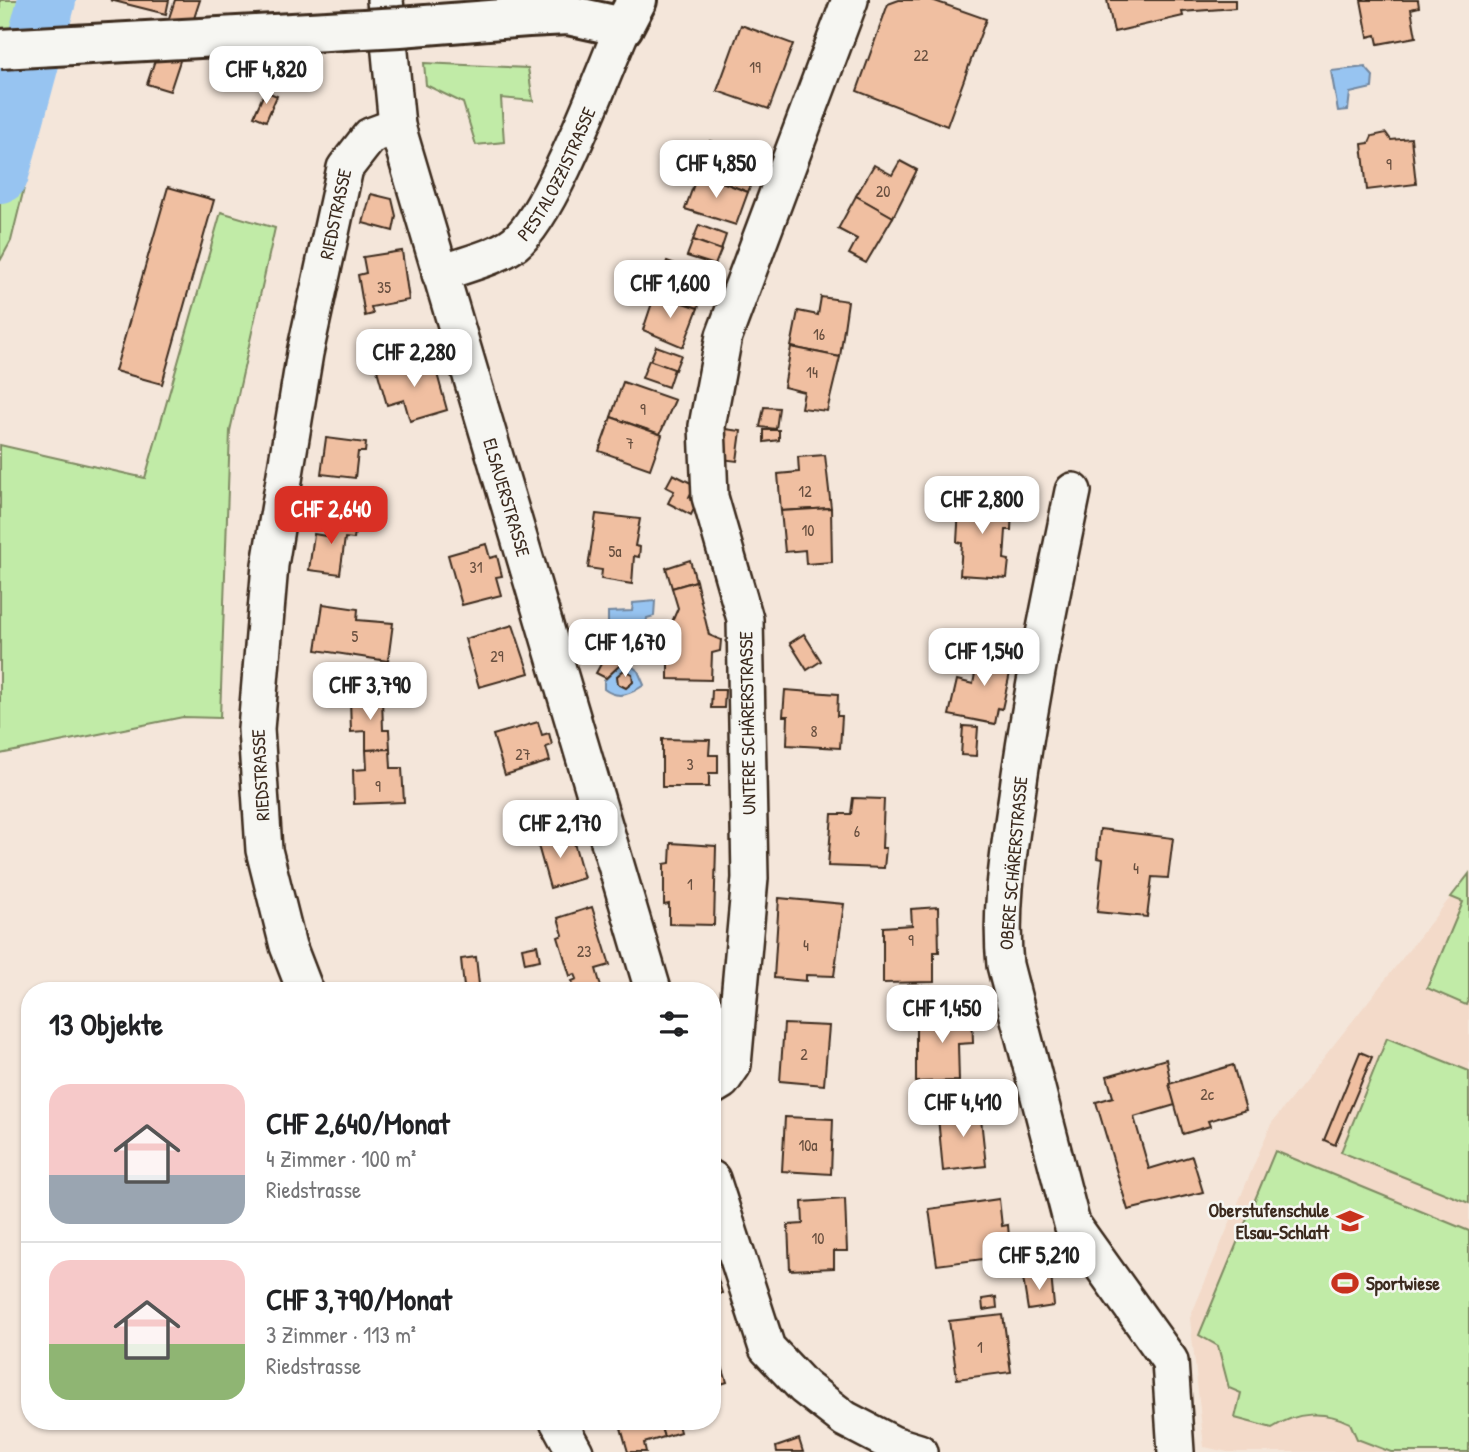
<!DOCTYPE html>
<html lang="de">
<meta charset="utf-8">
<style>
:root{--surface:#fff;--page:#f2f2f2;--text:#202124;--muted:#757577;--line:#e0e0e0;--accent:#d93025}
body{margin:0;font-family:"Patrick Hand",sans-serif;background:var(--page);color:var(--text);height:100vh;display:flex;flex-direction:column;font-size:26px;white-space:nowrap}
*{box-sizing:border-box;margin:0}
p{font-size:23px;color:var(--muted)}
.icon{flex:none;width:38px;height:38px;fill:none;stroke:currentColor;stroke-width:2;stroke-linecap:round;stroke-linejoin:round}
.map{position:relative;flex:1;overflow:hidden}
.drawer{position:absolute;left:21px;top:982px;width:700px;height:448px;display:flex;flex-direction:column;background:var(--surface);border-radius:28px;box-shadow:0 2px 5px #0004}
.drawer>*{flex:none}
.price{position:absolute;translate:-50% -60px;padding:0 16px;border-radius:14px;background:#fff;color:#222;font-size:23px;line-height:46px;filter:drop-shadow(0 2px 4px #0008)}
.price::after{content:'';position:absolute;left:50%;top:42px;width:21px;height:16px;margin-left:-10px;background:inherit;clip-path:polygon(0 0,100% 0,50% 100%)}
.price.selected{background:var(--accent);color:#fff}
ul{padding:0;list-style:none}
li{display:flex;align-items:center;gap:21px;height:175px;padding:0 28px}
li+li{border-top:2px solid var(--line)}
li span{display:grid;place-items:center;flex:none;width:196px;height:140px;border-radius:21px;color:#555}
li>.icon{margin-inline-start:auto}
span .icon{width:84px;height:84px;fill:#fffc;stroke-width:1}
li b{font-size:30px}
h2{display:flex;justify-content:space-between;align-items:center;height:84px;padding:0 28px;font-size:30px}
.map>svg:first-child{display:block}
</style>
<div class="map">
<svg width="1469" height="1452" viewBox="0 0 1469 1452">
<rect width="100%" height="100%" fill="#f4e6da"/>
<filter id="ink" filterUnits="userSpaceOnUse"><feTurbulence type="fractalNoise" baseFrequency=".0143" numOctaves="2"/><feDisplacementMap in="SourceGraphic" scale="14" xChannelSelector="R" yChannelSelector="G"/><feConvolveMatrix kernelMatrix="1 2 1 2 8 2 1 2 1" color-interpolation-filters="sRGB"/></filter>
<g filter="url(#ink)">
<!-- built -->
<path fill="#f3dac9" d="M1469,874V1452H1228L1204,1447L1190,1318L1271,1124Z"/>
<!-- green -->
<g fill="#c1eba7" stroke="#7e8a62" stroke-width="2">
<path d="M0,0H67L46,76L50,83L11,241L0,261Z"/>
<path d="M424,63L528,68L533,101L501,98L504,142L476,145L463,103L426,85Z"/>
<path d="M221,212L275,228L230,431L220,718L183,717L0,754V445L145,478Z"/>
<path d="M1469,874V998L1466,1005L1427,988L1463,902L1451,897Z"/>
<path d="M1387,1038L1469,1071V1203L1341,1152Z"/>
<path d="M1275,1151L1469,1231V1452H1391L1357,1439L1350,1423C1324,1410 1296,1412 1272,1428L1235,1418L1241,1393L1229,1388L1218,1346L1199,1335Z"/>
</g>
<!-- water -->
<g fill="#97c4f1" stroke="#72869d" stroke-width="2">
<path d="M1365,67L1373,76L1372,88L1350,93L1348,110L1338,111L1331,71Z"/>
<path d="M655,601L654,616L647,618L646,624L633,623V658L629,659V664L638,671L644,685C631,694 618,700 604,689V681L620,664V660L608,661V612L632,611L633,603Z"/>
</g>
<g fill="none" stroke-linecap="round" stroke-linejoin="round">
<!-- river -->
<path stroke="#97c4f1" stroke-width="58" d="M0,174L47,0"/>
</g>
<!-- building -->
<g fill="#f0bfa1" stroke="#3b2a1e" stroke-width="2">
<path d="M110,0H169L166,14Z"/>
<path d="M175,0H200L170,91L147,84Z"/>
<path d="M899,0H932L986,19L947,126L857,91L888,4Z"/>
<path d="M1107,0H1235V8L1182,12L1183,16L1114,32Z"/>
<path d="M1361,0H1418L1419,7L1411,9L1416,37L1378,44L1376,35L1368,37Z"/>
<path d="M741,25L793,44L769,109L717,91Z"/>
<path d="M265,91L277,96L266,121L254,116Z"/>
<path d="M1386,133L1391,140L1411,138L1416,184L1367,190L1362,144L1369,143L1372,136Z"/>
<path d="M710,141L761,158L748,192L698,173Z"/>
<path d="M900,161L917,170L893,217L856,196L874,165L892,175Z"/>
<path d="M698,173L748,192L736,225L685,209Z"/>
<path d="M168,187L214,200L162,384L115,371Z"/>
<path d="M371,194L392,199L396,216L393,231L363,223Z"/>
<path d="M856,196L893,217L866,263L849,254L857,239L838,229Z"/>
<path d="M699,225L726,235L721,250L693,240Z"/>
<path d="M693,240L721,250L715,265L687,256Z"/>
<path d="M402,251L409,300L371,307L373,314L365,316L358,275L366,273L363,257Z"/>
<path d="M667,261L717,279L710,299L702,296L698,308L655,294Z"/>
<path d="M655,294L698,308L683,347L643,330Z"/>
<path d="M821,297L848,301L840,357L791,347L798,311L818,315Z"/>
<path d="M656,346L681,355L675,370L650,361Z"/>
<path d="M791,347L840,357L827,411L801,408L804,392L784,387Z"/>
<path d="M433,359L447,410L410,421L404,400L387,405L377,370L396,364L398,369Z"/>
<path d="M649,360L674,369L668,387L642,378Z"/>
<path d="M623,382L675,400L660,434L611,417Z"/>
<path d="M764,407L779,408L776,429L760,427Z"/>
<path d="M611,417L662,435L650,469L599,451Z"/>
<path d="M725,429L741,431L737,461L721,459Z"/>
<path d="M764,430H779V440L764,442Z"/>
<path d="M326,438L366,443L365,452H358L355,478L321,474Z"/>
<path d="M825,455L831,508L781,511L778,474L799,472L798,457Z"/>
<path d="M673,474L695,485L689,497L698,501L691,515L668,503L674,491L666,487Z"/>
<path d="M960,490L986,491L985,508L1012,509L1011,530H1006L1004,559L1009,560L1007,578L960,575L962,543L957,542Z"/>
<path d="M831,508L832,562L806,564L805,550L785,552L781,511Z"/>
<path d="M596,514L640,519L635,546L640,547L639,557L634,556L632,584L601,579L602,570L588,568Z"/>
<path d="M328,518L356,522L354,539L345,538L340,574L309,570L314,534L326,536Z"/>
<path d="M486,544L490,558L497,556L502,576L496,577L501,595L462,605L448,555Z"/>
<path d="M690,560L696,581L672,588L666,568Z"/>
<path d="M696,581L709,635L721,640L720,651L712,653L711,680L668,679V657H654L655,627L669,629L678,608L672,588Z"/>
<path d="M323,604L358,609L357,620L393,623L388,661L316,650Z"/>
<path d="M513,625L529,673L479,687L465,639Z"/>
<path d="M804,634L821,661L807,670L790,643Z"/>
<path d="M980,648L1014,655L1002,709L998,708L995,724L949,715L957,680L973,684Z"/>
<path d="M621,660L620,665L606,678L596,673L602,662Z"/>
<path d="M624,670L632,674L633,682L626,688L618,684L617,676Z"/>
<path d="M712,690H725L724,708H711Z"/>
<path d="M785,690L838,694L837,716H842L840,748L787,745L788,716H783Z"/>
<path d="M382,697L383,730H389L390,749L366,750V731L351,732L350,698Z"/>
<path d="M538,722L542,735L549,733L552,745L546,747L550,761L505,775L493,735Z"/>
<path d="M963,726L978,727L976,756L961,755Z"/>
<path d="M662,739L710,740L709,755H718V773H709V787H662Z"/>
<path d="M390,749L391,768H402L404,802L354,804L353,770L367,769L366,750Z"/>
<path d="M853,798L884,799L882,848H886L884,868L828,866L832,814H851Z"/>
<path d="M1100,829L1173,838L1168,878L1152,877L1147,917L1097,912L1103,859L1097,858Z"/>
<path d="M571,832L584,878L550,888L537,842Z"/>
<path d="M671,843L716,846L714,925L669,924V904L664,905V864L670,863Z"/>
<path d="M779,898L844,904L834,976L806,975V981L774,978Z"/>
<path d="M592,907L610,965L596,969L602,990H575L572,981L577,979L575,974L570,976L558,937L563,935L558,918Z"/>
<path d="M938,907L939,952H934V982L883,983V927L912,925L911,909Z"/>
<path d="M537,945L540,960L525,963L522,948Z"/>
<path d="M476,957L479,985L464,987L461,959Z"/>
<path d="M932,1010H972L973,1043L958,1044L959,1081L916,1082V1024L932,1023Z"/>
<path d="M784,1024L829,1026L824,1085L780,1081Z"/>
<path d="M1360,1052L1372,1057L1335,1145L1324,1140Z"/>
<path d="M1166,1059L1175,1105L1134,1117L1149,1169L1192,1156L1203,1192L1128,1210L1096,1102L1113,1097L1107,1076Z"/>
<path d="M1233,1065L1246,1110L1208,1121L1210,1126L1183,1134L1169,1084Z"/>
<path d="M979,1100L986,1166L943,1171L938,1117L963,1115L962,1103Z"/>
<path d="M785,1117L833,1119L831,1174L782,1171Z"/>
<path d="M845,1199L847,1251H834V1268L790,1270L788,1225L803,1224L802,1202Z"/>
<path d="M999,1199L1002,1226L1008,1225L1009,1237L1004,1238L1007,1256L937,1265L929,1209Z"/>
<path d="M712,1269H715L722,1293L712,1296Z"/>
<path d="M1051,1274L1054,1306L1028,1310L1023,1278Z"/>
<path d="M996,1297L997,1308L983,1310L982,1299Z"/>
<path d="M1003,1315L1011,1372L957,1379L949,1321Z"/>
<path d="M712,1335L727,1382L712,1387Z"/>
<path d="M619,1421H659L664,1437L644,1443L646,1452H628Z"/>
<path d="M659,1421H677L680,1432L664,1437Z"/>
<path d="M799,1439L803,1452H777L776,1447Z"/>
</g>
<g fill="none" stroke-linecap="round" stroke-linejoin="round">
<defs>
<g id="minor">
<path id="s1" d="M385,0L397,126L653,990"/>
<path id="s2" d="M440,274C464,264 494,259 515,243C551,215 602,75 623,27"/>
<path d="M1073,491C1052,593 1031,692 1017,795C1009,850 999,909 1005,965L1072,1224L1170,1361L1176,1452"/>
<path id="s3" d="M305,990L288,946L264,850L256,729L270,565L305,353L345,168L370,136L397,126"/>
<path d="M712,1087L722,1081L733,1065L750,878L745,619L710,497L707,426L724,336L850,0"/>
<path d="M712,1179L767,1348L804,1387L845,1419L893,1444L919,1452"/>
<path d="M558,1421L575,1452"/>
</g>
<path id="secondary" d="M528,17L568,15L623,27L637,0"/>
</defs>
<!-- minor casing -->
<use href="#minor" stroke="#3b2a1e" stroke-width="40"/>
<!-- secondary casing -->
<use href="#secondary" stroke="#3b2a1e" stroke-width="44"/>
<!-- minor -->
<use href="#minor" stroke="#f6f6f2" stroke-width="35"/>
<!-- secondary -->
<use href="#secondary" stroke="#f6f6f2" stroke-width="38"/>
<defs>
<path id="secondary-bridge" d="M0,49L400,27L528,17"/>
</defs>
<!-- secondary-bridge casing -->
<use href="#secondary-bridge" stroke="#3b2a1e" stroke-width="44" stroke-linecap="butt"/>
<!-- secondary-bridge -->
<use href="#secondary-bridge" stroke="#f6f6f2" stroke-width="38"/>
</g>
</g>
<!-- icons -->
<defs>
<symbol id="school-bare" viewBox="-9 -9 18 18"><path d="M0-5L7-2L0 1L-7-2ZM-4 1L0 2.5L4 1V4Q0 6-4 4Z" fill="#c8321e" stroke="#f6f6f2" stroke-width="2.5" paint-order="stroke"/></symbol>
<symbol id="stadium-bare" viewBox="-9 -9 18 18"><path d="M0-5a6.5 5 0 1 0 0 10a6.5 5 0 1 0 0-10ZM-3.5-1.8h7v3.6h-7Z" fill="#c8321e" stroke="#f6f6f2" stroke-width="2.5" paint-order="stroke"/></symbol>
</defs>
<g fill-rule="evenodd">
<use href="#school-bare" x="1331" y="1202" width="38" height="38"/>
<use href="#stadium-bare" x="1326" y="1264" width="38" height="38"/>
</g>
<g text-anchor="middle" stroke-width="5" stroke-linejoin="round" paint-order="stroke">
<!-- number labels -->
<g font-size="16" fill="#684f3f">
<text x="921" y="61">22</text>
<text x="755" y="73">19</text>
<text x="1389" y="170">9</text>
<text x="883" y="197">20</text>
<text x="384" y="293">35</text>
<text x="819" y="340">16</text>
<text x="812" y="378">14</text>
<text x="643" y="415">9</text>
<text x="630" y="449">7</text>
<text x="805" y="497">12</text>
<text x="808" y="536">10</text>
<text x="615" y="557">5a</text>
<text x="476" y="573">31</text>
<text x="355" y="642">5</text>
<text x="497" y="662">29</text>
<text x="814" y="737">8</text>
<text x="523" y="760">27</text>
<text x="690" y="770">3</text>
<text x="378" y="792">9</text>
<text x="857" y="837">6</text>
<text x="1136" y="874">4</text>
<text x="690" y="890">1</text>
<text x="911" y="946">9</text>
<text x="806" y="951">4</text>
<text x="584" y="957">23</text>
<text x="804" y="1060">2</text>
<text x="1207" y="1100">2c</text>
<text x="808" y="1151">10a</text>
<text x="818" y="1244">10</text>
<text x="980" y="1353">1</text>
</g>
<!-- street labels -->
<g font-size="19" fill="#3b2a1e" stroke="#f6f6f2">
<text dy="7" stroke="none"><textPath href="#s2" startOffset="163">PESTALOZZISTRASSE</textPath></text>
<text dy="7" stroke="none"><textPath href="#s3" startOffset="789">RIEDSTRASSE</textPath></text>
<text dy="7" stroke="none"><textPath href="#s1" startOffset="514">ELSAUERSTRASSE</textPath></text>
<text transform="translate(747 723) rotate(-91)" y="7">UNTERE SCHÄRERSTRASSE</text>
<text transform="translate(260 775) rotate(-93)" y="7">RIEDSTRASSE</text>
<text transform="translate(1013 863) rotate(-85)" y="7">OBERE SCHÄRERSTRASSE</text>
</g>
<!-- poi labels -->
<g font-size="19" font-weight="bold" fill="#3b2a1e" stroke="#f6f6f2" text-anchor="end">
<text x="1329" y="1217">Oberstufenschule<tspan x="1329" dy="22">Elsau-Schlatt</tspan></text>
<text x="1366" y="1290" text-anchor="start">Sportwiese</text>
</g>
</g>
</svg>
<b class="price" style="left:266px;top:106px">CHF 4,820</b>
<b class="price" style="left:716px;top:200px">CHF 4,850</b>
<b class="price" style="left:670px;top:320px">CHF 1,600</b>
<b class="price" style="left:414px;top:389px">CHF 2,280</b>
<b class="price" style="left:982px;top:536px">CHF 2,800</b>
<b class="price selected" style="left:331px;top:546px">CHF 2,640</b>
<b class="price" style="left:625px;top:679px">CHF 1,670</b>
<b class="price" style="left:984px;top:688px">CHF 1,540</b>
<b class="price" style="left:370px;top:722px">CHF 3,790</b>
<b class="price" style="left:560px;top:860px">CHF 2,170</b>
<b class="price" style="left:942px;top:1045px">CHF 1,450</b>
<b class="price" style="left:963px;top:1139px">CHF 4,410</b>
<b class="price" style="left:1039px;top:1292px">CHF 5,210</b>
<section class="drawer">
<h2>13 Objekte<svg class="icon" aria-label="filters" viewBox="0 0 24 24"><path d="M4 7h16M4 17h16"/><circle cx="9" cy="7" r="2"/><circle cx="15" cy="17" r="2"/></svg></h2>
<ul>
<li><span style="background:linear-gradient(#f6c9c9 65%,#9aa5b1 0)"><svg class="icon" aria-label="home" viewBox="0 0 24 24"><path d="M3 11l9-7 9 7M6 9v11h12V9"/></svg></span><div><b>CHF 2,640/Monat</b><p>4 Zimmer · 100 m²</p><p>Riedstrasse</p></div></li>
<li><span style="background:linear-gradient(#f6c9c9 60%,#8fb573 0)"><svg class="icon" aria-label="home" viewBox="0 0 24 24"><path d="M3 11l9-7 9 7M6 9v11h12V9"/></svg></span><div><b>CHF 3,790/Monat</b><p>3 Zimmer · 113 m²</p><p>Riedstrasse</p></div></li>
</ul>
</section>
</div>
